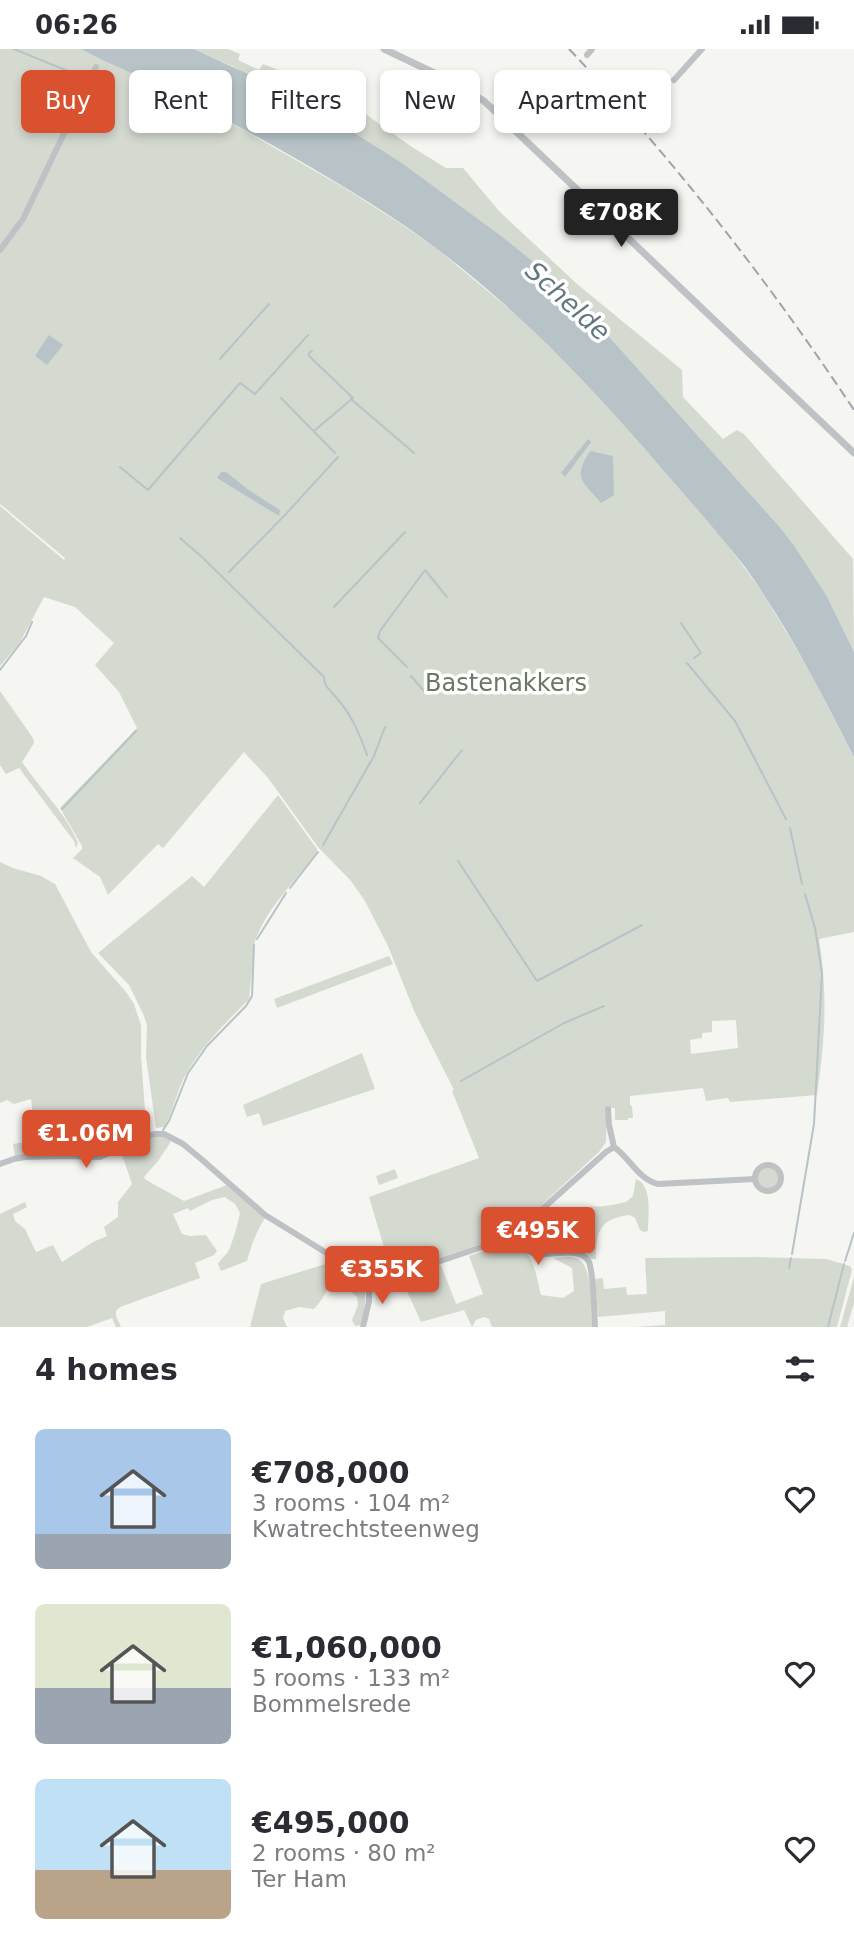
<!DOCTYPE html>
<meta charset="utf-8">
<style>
:root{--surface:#fff;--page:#f7f7f7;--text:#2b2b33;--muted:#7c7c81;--accent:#d9512e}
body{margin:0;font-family:"DejaVu Sans",sans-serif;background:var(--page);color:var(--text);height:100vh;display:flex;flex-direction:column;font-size:26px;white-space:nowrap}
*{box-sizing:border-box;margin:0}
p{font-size:23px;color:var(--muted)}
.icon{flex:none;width:38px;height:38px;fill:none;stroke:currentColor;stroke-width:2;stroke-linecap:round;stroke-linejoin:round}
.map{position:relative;height:1278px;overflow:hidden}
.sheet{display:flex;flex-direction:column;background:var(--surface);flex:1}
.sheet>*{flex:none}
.guide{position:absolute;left:21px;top:21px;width:812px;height:63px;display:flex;gap:14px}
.price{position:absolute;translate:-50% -60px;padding:0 16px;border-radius:7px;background:var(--accent);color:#fff;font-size:23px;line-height:46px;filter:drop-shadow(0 2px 4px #0008)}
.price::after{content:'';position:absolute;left:50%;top:42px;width:21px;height:16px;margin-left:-10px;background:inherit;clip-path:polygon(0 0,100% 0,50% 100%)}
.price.selected{background:#222;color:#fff}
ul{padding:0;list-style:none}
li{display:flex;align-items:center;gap:21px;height:175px;padding:0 35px}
li span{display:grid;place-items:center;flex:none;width:196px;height:140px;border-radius:10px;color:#555}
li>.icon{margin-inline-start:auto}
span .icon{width:84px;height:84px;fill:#fffc;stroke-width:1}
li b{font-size:30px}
h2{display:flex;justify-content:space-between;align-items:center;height:84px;padding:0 35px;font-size:30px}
.pill{padding:0 24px;border-radius:10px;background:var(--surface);box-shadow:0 4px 10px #0003;font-size:24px;line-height:63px}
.pill.selected{background:var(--accent);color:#fff}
.status{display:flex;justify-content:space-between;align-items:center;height:49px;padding:0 35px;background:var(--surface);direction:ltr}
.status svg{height:19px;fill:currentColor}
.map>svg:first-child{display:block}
</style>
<div class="status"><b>06:26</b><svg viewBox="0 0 49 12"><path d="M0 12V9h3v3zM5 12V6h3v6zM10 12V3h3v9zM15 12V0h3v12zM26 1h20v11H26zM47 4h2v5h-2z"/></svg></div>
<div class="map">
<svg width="854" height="1278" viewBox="0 0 854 1278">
<rect width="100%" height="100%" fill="#f5f5f2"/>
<!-- green -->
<g fill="#d5dad1" fill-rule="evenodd">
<path d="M0,0H81L174,44L242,80L343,138L401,175L437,200L524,272L580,327L621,372L724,491L763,544L808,619L854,708V883L819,890C828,947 825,989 817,1046L730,1053L728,1049L706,1052L703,1039L630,1047V1056L632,1057L633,1069H628V1071H615V1059H607L606,1093L599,1103L510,1185L392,1225L369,1148L479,1109L452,1042L454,1041L415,964L388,897L365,852L351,832L318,798L268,729L244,703L163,799L158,795L108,846L100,828L73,809L82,800V797L60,759L137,679L119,643L95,616L114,594L75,558L44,548L19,595L0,617V457L64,511L65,509L0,455ZM736,971L738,999L691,1005L690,991L702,989V984L712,983V972Z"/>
<path d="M194,0H228L240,5L238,11L259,21L263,15L333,42L412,98L446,119H463L499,162L577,235L682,321L683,348L723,390L737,381L744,385L853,510L854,603C832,558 808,516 778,476L595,272L549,225L500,186L402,114L232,17Z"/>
<path d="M0,642L33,689L34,694L22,713C40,740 66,764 78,794L76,799L74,792L19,719L6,725L0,716Z"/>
<path d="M278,746L317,800V803C296,832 267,858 255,892L249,950C226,974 202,996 186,1025C177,1041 174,1059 166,1076L164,1078L156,1079L146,1008L147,976L144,967L129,936L98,904L192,827L204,838Z"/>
<path d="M0,813L13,819L41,827L55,835L91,903L126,943L134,955L141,976V1007L146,1076L144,1083L123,1096L98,1106L76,1104L15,1107L13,1095L32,1092L33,1067L31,1050L14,1055L7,1051L0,1054Z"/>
<path d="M389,907L393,915L277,959L274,950Z"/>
<path d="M362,1004L375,1040L263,1077L259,1064L247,1068L243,1056Z"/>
<path d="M162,1086L171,1091L170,1094L158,1112L144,1128L146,1131L184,1152L227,1136L265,1169C256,1183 251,1197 247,1212L221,1222L218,1215C221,1209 226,1207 229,1201C233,1192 238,1174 240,1164L235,1155L225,1148L212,1151L190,1162L188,1159L173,1165L182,1185L190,1187L206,1186L217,1202L214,1206L195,1214L200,1229L120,1258L116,1262V1267L121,1278H116L112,1269L87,1278H0V1165L25,1153L27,1158L13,1165L15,1172L25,1180L36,1203L53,1196L62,1213L93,1193L107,1187L104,1178L118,1168V1153L132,1135L121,1103L143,1090Z"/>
<circle cx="767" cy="1129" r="11"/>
<path d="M395,1120L398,1129L379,1136L376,1127Z"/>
<path d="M636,1130C653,1137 648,1165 648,1182L644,1183L640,1181L635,1169L629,1166C599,1170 596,1183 596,1210H591L587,1204L590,1157C603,1159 614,1155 626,1153L633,1147Z"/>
<path d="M506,1194C533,1194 536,1226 541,1246L563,1249L574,1242L572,1219L553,1209C560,1209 569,1207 576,1209C594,1215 591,1262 592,1278H492L489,1270L484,1268L476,1271L472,1278L464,1261L421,1273L401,1229L441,1216L456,1255L483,1245L469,1207Z"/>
<path d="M756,1208L826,1210L850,1217L852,1221L837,1278H635L665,1276V1262L598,1268L595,1230L603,1229L604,1240L626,1238L627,1246L647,1245L645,1209Z"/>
<path d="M332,1213C369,1231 369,1239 361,1276L355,1277L352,1271L358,1256L357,1248C327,1220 331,1244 314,1260L299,1258L285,1262L283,1269L287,1278H250L261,1235Z"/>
<path d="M854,1228V1254L847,1278H840Z"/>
</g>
<!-- water -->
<g fill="#b7c3c7">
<path d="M81,0H194L295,47L402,114L500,186L549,225L595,272L778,476L795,498L826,546L854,603V708C821,643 788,578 745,518C719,485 691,453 663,421C585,329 502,243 402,175C330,127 254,85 177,45C146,29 112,17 81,0Z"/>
<path d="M49,286L63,296L47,316L35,307Z"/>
<path d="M588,390L591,393L565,428L561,424Z"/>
<path d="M590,402L613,407L614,446L601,454C583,432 572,430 590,402Z"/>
<path d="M221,423H226L250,442L280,461L279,467L217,429Z"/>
</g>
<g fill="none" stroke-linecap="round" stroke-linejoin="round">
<!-- stream -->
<g stroke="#b7c3c7" stroke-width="2">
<path d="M14,0L80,27"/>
<path d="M312,302L309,304V307L353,349L314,382"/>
<path d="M220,310L269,255"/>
<path d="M281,349L335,404"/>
<path d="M351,350L414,404"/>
<path d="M120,418L148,441L240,334L255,345L308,286"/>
<path d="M180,489L202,508L324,628C324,637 329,640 335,647C351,665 359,683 367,706"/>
<path d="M229,523L285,466L338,408"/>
<path d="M334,558L405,483"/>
<path d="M681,574L701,604L694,609"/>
<path d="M687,614L735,672L786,770"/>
<path d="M407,618L378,589L380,582L425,521L447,548"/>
<path d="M0,621L26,587L32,573"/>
<path d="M411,627L425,643"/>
<path d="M420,754L462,701"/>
<path d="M62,760L136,682"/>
<path d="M790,779L802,835"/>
<path d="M323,796L374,707L385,678"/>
<path d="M458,812L537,932L642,876"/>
<path d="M290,839L318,803"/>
<path d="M257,890L286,844"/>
<path d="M461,1032L564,974L604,957"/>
<path d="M163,1081L169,1072L188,1024L207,997L246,957L252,947L254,896"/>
<path d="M792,1205L814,1075L822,924L815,879L805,845"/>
<path d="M845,1212L854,1184"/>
<path d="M789,1219L791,1209"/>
<path d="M828,1278L844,1215"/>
</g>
<!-- minor -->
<g stroke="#bec2c5" stroke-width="6">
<path d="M587,6L592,0"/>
<path d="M674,31L702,0"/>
<path d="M0,201L23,170L96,18"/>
<path d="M608,1060L609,1076L614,1098"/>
<path d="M0,1115L14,1110L25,1108L66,1107L100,1108L146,1087L156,1085H164L183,1095L200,1109L265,1166L364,1227L369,1233L393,1228L511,1188L606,1103L614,1098C630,1109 638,1130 658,1135L755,1130"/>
<circle cx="768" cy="1129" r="13"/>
<path d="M511,1188C518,1193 525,1201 533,1204C548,1209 580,1195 589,1213C594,1226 594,1263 595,1278"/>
<path d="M363,1278L369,1252V1233"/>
</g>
<!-- tertiary -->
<path stroke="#bec2c5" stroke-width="7" d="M384,0L449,31L484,52L854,404"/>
<!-- rail -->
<path stroke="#9ea4a9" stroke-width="2" stroke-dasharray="10 5" stroke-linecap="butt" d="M569,0C675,112 769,233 854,361"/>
</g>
<g text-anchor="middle" stroke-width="7" stroke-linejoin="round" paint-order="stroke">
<!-- park labels -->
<g font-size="24" fill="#697964" stroke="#fff">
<text x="506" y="642">Bastenakkers</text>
</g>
<!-- water labels -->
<g font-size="26" font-style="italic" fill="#62777e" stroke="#fff">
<text transform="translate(568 252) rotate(42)" y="9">Schelde</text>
</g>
</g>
</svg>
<b class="price selected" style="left:621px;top:200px">€708K</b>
<b class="price" style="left:86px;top:1121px">€1.06M</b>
<b class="price" style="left:538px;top:1218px">€495K</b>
<b class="price" style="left:382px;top:1257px">€355K</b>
<div class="guide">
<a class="pill selected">Buy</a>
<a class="pill">Rent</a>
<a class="pill">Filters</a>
<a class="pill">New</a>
<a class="pill">Apartment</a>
</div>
</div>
<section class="sheet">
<h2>4 homes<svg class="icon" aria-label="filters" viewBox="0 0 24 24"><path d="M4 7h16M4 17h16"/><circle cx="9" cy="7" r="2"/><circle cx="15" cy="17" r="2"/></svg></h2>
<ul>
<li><span style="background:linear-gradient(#a9c7e8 75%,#9aa5b1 0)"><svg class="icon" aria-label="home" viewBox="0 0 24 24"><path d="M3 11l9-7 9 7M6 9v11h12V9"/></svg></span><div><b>€708,000</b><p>3 rooms · 104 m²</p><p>Kwatrechtsteenweg</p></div><svg class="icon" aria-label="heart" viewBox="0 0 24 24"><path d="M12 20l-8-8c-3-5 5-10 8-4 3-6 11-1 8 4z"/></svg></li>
<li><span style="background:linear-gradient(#dfe7d0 60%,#9aa5b1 0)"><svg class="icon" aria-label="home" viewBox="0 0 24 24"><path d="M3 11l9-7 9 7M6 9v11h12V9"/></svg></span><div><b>€1,060,000</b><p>5 rooms · 133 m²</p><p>Bommelsrede</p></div><svg class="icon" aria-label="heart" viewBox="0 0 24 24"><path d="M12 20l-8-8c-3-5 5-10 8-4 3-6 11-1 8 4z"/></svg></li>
<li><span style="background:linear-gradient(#bfe0f5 65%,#b9a48a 0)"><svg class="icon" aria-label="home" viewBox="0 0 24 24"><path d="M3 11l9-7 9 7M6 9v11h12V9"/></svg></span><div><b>€495,000</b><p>2 rooms · 80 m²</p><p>Ter Ham</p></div><svg class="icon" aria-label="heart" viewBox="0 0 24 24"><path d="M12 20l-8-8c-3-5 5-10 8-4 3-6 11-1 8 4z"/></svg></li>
</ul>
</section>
